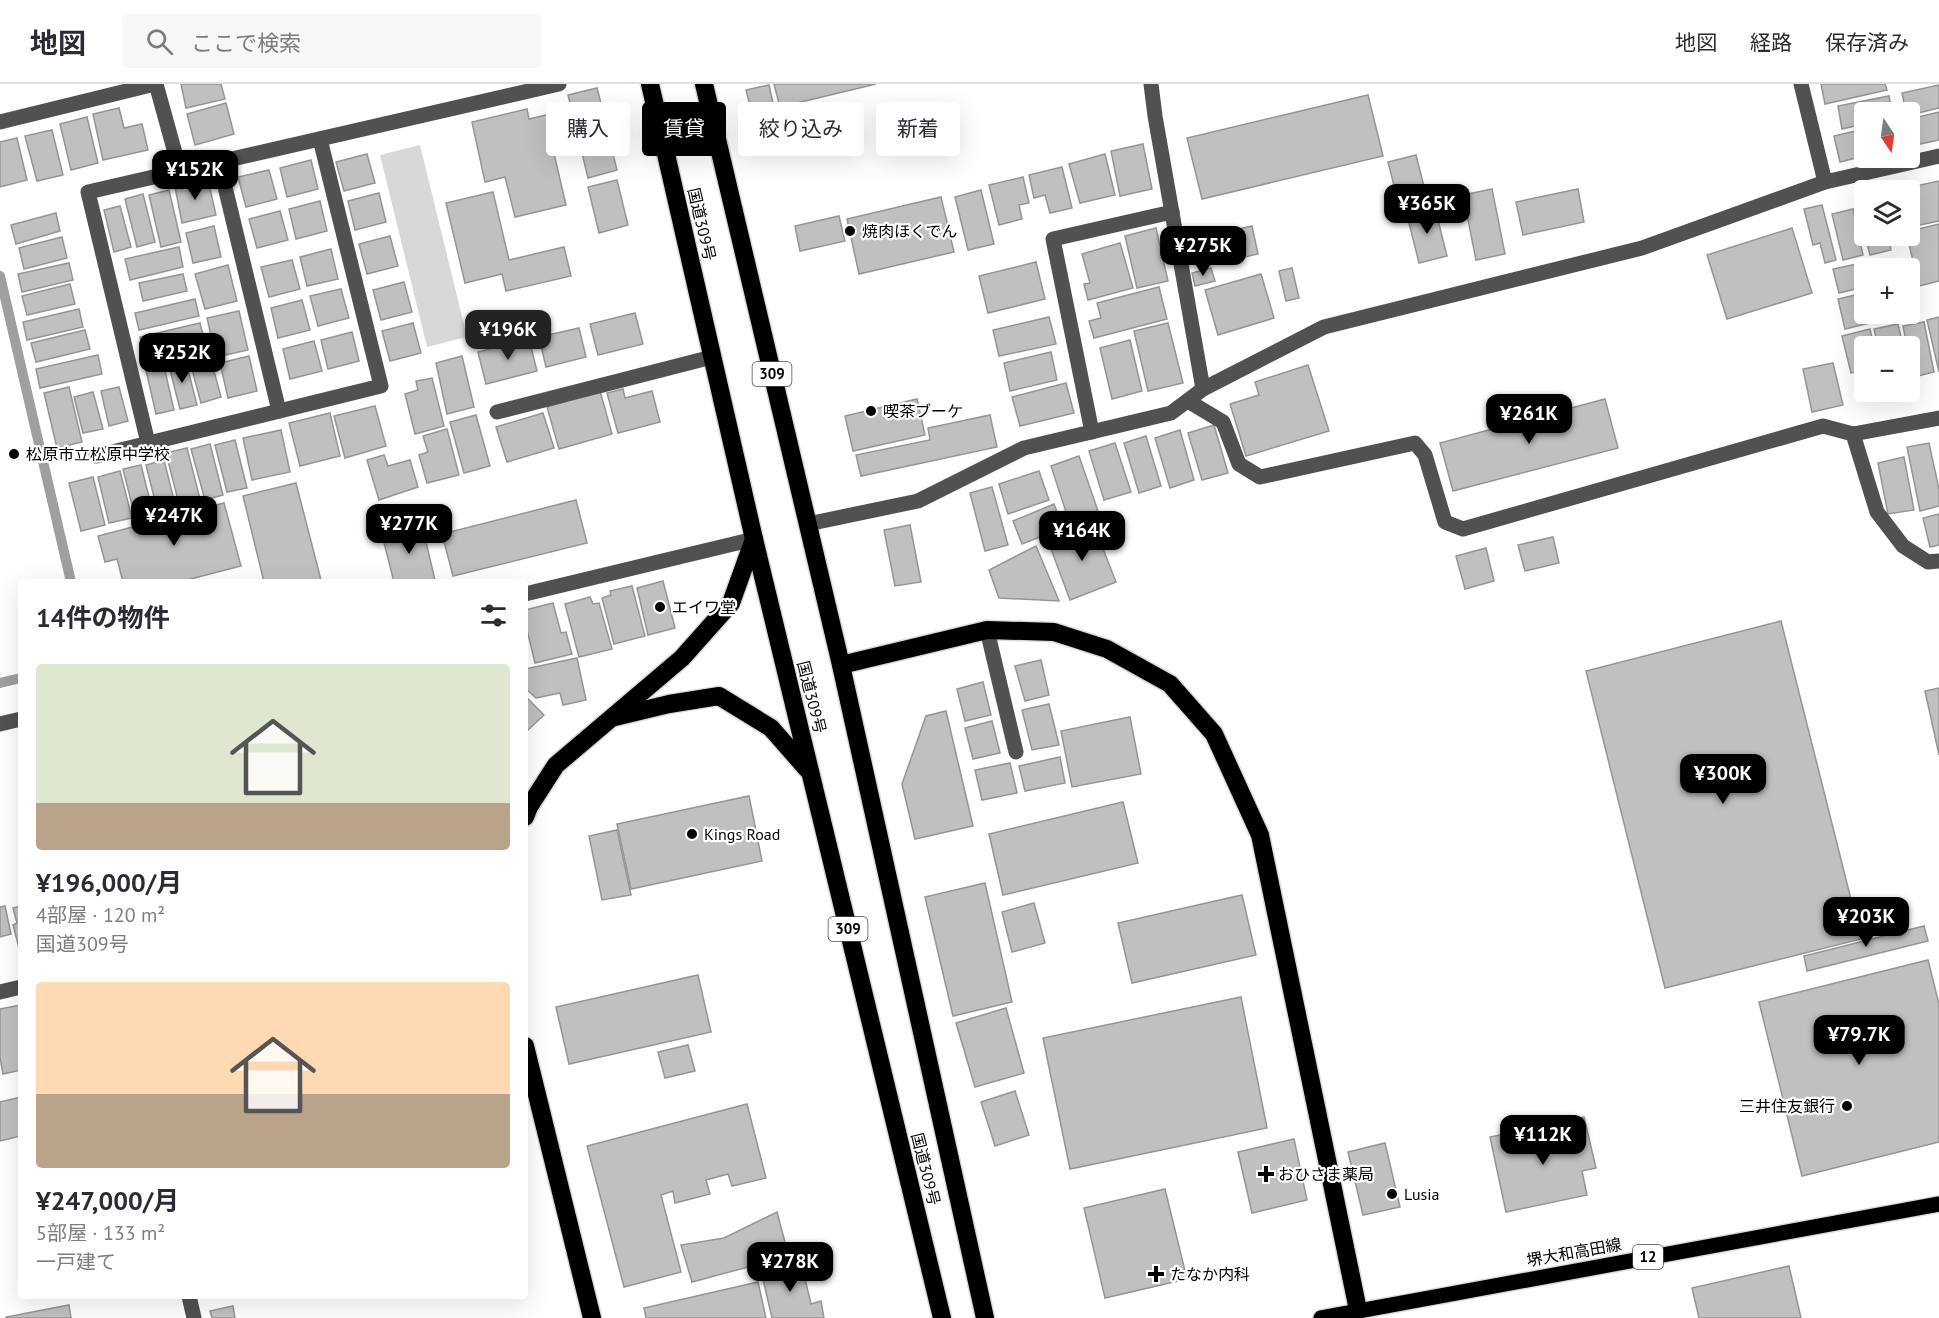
<!DOCTYPE html>
<html lang="ja">
<meta charset="utf-8">
<style>
:root{--surface:#fff;--page:#f7f7f7;--text:#2b2b33;--muted:#7c7c81;--line:#e1e1e2;--accent:#000}
body{margin:0;font-family:"PT Sans","Noto Sans JP",sans-serif;background:var(--page);color:var(--text);height:100vh;display:flex;flex-direction:column;font-size:22px;white-space:nowrap}
*{box-sizing:border-box;margin:0}
p{font-size:20px;color:var(--muted)}
.icon{flex:none;width:33px;height:33px;fill:none;stroke:currentColor;stroke-width:2;stroke-linecap:round;stroke-linejoin:round}
.map{position:relative;flex:1;overflow:hidden}
.drawer{position:absolute;left:18px;top:495px;width:510px;height:720px;display:flex;flex-direction:column;background:var(--surface);border-radius:6px;box-shadow:0 6px 24px #0002}
.drawer>*{flex:none}
.guide{position:absolute;left:546px;top:18px;width:570px;height:54px;display:flex;gap:12px}
.needle{width:39px;rotate:167deg}
.buttons{position:absolute;left:1854px;top:18px;display:grid;gap:12px}
.buttons a{display:grid;place-items:center;width:66px;height:66px;border-radius:6px;background:var(--surface);box-shadow:0 6px 24px #0002;font-size:30px}
.price{position:absolute;translate:-50% -51px;padding:0 14px;border-radius:12px;background:var(--accent);color:#fff;font-size:20px;line-height:39px;filter:drop-shadow(0 2px 3px #0008)}
.price::after{content:'';position:absolute;left:50%;top:36px;width:18px;height:14px;margin-left:-9px;background:inherit;clip-path:polygon(0 0,100% 0,50% 100%)}
.price.active{background:#222;color:#fff}
ul{padding:0;list-style:none}
li{display:grid;align-content:center;gap:12px;height:318px;padding:0 18px}
li span{display:grid;place-items:center;height:186px;border-radius:6px;color:#555}
li>.icon{margin-inline-start:auto}
span .icon{width:108px;height:108px;fill:#fffc;stroke-width:1}
li b{font-size:26px}
h2{display:flex;justify-content:space-between;align-items:center;height:72px;padding:0 18px;font-size:26px}
.tag{padding:0 21px;border-radius:6px;background:var(--surface);box-shadow:0 6px 24px #0002;font-size:21px;line-height:54px}
.tag.active{background:var(--accent);color:#fff}
header{display:flex;align-items:center;gap:36px;box-sizing:border-box;height:84px;padding:0 30px;background:var(--surface);border-bottom:2px solid var(--line)}
header strong{font-size:28px}
nav{display:flex;gap:33px;margin-inline-start:auto;font-size:21px}
.search{width:420px;height:54px;background:var(--page);display:flex;align-items:center;gap:15px;box-sizing:border-box;padding:0 21px;border-radius:6px;color:var(--muted);font-size:22px}
.map>svg:first-child{display:block}
</style>
<header>
<strong>地図</strong>
<div class="search"><svg class="icon" aria-label="search" viewBox="0 0 24 24"><circle cx="10" cy="10" r="6"/><path d="M15 15l6 6"/></svg>ここで検索</div>
<nav><a>地図</a><a>経路</a><a>保存済み</a></nav>
</header>
<div class="map">
<svg width="1939" height="1234" viewBox="0 0 1939 1234">
<rect width="100%" height="100%" fill="#fff"/>
<!-- green -->
<path fill="#d8d8d8" d="M420,61L467,253L427,263L380,71Z"/>
<g fill="none" stroke-linecap="round" stroke-linejoin="round">
<!-- stream -->
<g stroke="#9f9f9f" stroke-width="10">
<path d="M0,192L71,498"/>
<path d="M0,599L21,594"/>
</g>
</g>
<!-- building -->
<g fill="#c0c0c0" stroke="#959595" stroke-width="1.5">
<path d="M181,0H221L225,15L186,24Z"/>
<path d="M774,0H876L780,23Z"/>
<path d="M1821,0H1885L1887,6L1825,20Z"/>
<path d="M769,1L775,28L753,33L746,6Z"/>
<path d="M1939,1V24L1910,31V28H1906L1902,9Z"/>
<path d="M597,4L608,46L579,54L568,11Z"/>
<path d="M1368,11L1383,72L1202,115L1187,54Z"/>
<path d="M1889,12L1892,28H1864V40L1842,45L1838,22Z"/>
<path d="M226,19L234,50L195,61L187,30Z"/>
<path d="M119,24L124,44L142,40L148,66L103,76L93,30Z"/>
<path d="M527,25L529,35L563,27L570,57L552,61L566,121L515,133L505,93L485,98L472,38Z"/>
<path d="M1939,28V56L1911,62L1910,35Z"/>
<path d="M87,33L98,79L71,86L60,40Z"/>
<path d="M1864,45V72L1840,78L1834,52Z"/>
<path d="M52,46L63,91L37,97L25,52Z"/>
<path d="M17,54L27,96L0,103V58Z"/>
<path d="M609,54L617,86L588,94L580,61Z"/>
<path d="M1143,60L1152,105L1120,112L1111,67Z"/>
<path d="M367,70L375,99L344,107L336,78Z"/>
<path d="M1105,70L1115,111L1080,119L1069,80Z"/>
<path d="M1416,71L1428,118L1400,125L1388,78Z"/>
<path d="M311,76L318,105L287,113L280,84Z"/>
<path d="M1062,83L1072,124L1050,129L1045,111L1034,114L1029,91Z"/>
<path d="M269,86L277,115L246,123L238,93Z"/>
<path d="M1023,93L1029,119L1019,121L1022,135L999,141L989,101Z"/>
<path d="M208,96L216,131L182,139L175,103Z"/>
<path d="M617,96L628,141L599,149L588,103Z"/>
<path d="M1939,97V137L1910,143V106H1897Z"/>
<path d="M1876,102L1878,106H1864V148L1855,107Z"/>
<path d="M1492,105L1505,170L1476,176L1463,111Z"/>
<path d="M1578,105L1584,138L1523,151L1516,118Z"/>
<path d="M169,106L181,158L161,163L149,111Z"/>
<path d="M981,106L994,160L968,166L955,113Z"/>
<path d="M493,108L509,176L564,163L571,192L506,207L502,190L465,199L446,119Z"/>
<path d="M379,109L386,138L355,146L348,117Z"/>
<path d="M143,110L155,158L137,163L125,115Z"/>
<path d="M941,113L954,168L859,190L847,135Z"/>
<path d="M320,117L327,147L296,155L289,125Z"/>
<path d="M1822,121L1836,176L1825,179L1820,159L1813,161L1804,125Z"/>
<path d="M120,122L131,163L114,168L104,126Z"/>
<path d="M1435,124L1447,172L1419,179L1407,131Z"/>
<path d="M1853,125L1863,171L1843,176L1832,130Z"/>
<path d="M280,127L288,156L257,164L249,135Z"/>
<path d="M56,129L60,147L16,160L11,141Z"/>
<path d="M839,132L845,157L800,167L795,142Z"/>
<path d="M1939,140V197L1919,202L1907,152H1910V147Z"/>
<path d="M214,142L221,173L193,179L186,149Z"/>
<path d="M1252,142L1258,170L1204,182L1199,154Z"/>
<path d="M1156,144L1168,197L1137,204L1125,152Z"/>
<path d="M1792,144L1812,209L1727,235L1707,171Z"/>
<path d="M390,152L398,182L367,190L359,160Z"/>
<path d="M1865,152H1888L1891,166L1870,171Z"/>
<path d="M62,153L67,174L24,185L19,164Z"/>
<path d="M1120,159L1133,204L1088,216L1084,200L1090,199L1082,170Z"/>
<path d="M179,163L183,183L130,196L125,175Z"/>
<path d="M331,165L338,195L307,202L300,173Z"/>
<path d="M292,176L300,205L269,213L261,183Z"/>
<path d="M1876,176L1878,184H1864V203L1839,209L1833,185Z"/>
<path d="M1036,178L1045,215L988,229L979,192Z"/>
<path d="M69,179L73,196L22,208L18,190Z"/>
<path d="M228,181L237,217L205,225L195,190Z"/>
<path d="M1211,184L1215,197L1195,202L1192,189Z"/>
<path d="M1292,184L1299,214L1286,217L1279,187Z"/>
<path d="M183,190L187,207L143,217L139,199Z"/>
<path d="M1261,190L1274,234L1218,251L1205,206Z"/>
<path d="M404,198L412,228L381,236L373,206Z"/>
<path d="M70,200L75,220L27,231L22,212Z"/>
<path d="M1159,203L1167,235L1094,254L1089,237L1101,234L1097,219Z"/>
<path d="M341,205L349,234L318,242L310,212Z"/>
<path d="M1864,209V230H1889L1890,234L1845,245L1838,215Z"/>
<path d="M195,215L199,232L139,246L135,229Z"/>
<path d="M302,216L310,246L278,254L271,224Z"/>
<path d="M79,225L83,243L27,256L23,238Z"/>
<path d="M239,227L248,266L216,273L207,234Z"/>
<path d="M635,229L643,260L598,271L590,240Z"/>
<path d="M1049,233L1056,260L999,272L993,246Z"/>
<path d="M1939,233V288L1927,236Z"/>
<path d="M1924,238L1934,288L1914,293L1910,262H1907L1903,242Z"/>
<path d="M200,239L205,259L145,273L140,253Z"/>
<path d="M413,239L421,269L390,277L382,247Z"/>
<path d="M1168,239L1183,299L1148,307L1134,247Z"/>
<path d="M1898,240L1903,262H1878L1874,245Z"/>
<path d="M579,244L586,273L546,283L539,253Z"/>
<path d="M1870,245L1874,262H1864V298L1862,287L1851,289L1842,252Z"/>
<path d="M85,246L90,265L36,278L31,259Z"/>
<path d="M352,248L359,277L328,285L321,256Z"/>
<path d="M529,255L537,287L486,300L478,268Z"/>
<path d="M1130,256L1142,307L1112,315L1100,264Z"/>
<path d="M314,257L322,287L290,295L283,265Z"/>
<path d="M1051,268L1057,296L1010,307L1004,279Z"/>
<path d="M209,269L221,313L201,319L189,274Z"/>
<path d="M98,271L102,290L40,304L36,285Z"/>
<path d="M249,272L257,307L228,314L220,279Z"/>
<path d="M462,272L474,323L447,330L436,279Z"/>
<path d="M185,274L197,321L180,325L168,278Z"/>
<path d="M163,278L174,326L156,330L145,282Z"/>
<path d="M1833,279L1843,321L1812,328L1803,285Z"/>
<path d="M1308,281L1329,347L1246,372L1230,320L1259,311L1255,298Z"/>
<path d="M432,294L444,342L415,350L405,310L418,306L416,297Z"/>
<path d="M1066,299L1074,329L1020,342L1012,313Z"/>
<path d="M69,303L82,358L57,364L44,309Z"/>
<path d="M119,303L128,337L109,342L101,307Z"/>
<path d="M623,305L625,314L652,307L660,338L618,349L607,309Z"/>
<path d="M600,307L612,350L559,365L547,323Z"/>
<path d="M93,308L103,345L83,349L74,313Z"/>
<path d="M917,315L925,351L853,367L845,332Z"/>
<path d="M1605,315L1618,364L1453,407L1440,359Z"/>
<path d="M375,322L386,362L345,374L334,332Z"/>
<path d="M330,329L340,372L300,382L289,339Z"/>
<path d="M543,329L554,364L507,378L496,343Z"/>
<path d="M476,331L490,382L464,389L450,338Z"/>
<path d="M990,331L997,363L861,392L856,371L930,356L928,344Z"/>
<path d="M1214,341L1228,389L1202,396L1188,349Z"/>
<path d="M447,345L459,391L427,399L419,371L428,368L423,352Z"/>
<path d="M281,346L290,388L252,396L243,354Z"/>
<path d="M1180,346L1194,396L1170,404L1155,354Z"/>
<path d="M1146,352L1161,402L1139,409L1124,359Z"/>
<path d="M235,356L247,404L227,408L215,361Z"/>
<path d="M1115,359L1131,408L1104,416L1089,367Z"/>
<path d="M1929,359L1939,405V422L1920,427L1907,363Z"/>
<path d="M210,360L223,411L205,416L191,365Z"/>
<path d="M187,364L200,415L179,420L166,369Z"/>
<path d="M384,371L388,382L410,376L418,403L379,416L367,376Z"/>
<path d="M1079,372L1098,427L1069,437L1051,382Z"/>
<path d="M1904,373L1914,426L1888,430L1878,379Z"/>
<path d="M164,376L175,420L157,425L146,381Z"/>
<path d="M141,381L152,425L134,429L123,385Z"/>
<path d="M120,387L132,434L109,439L98,393Z"/>
<path d="M1039,387L1049,416L1008,430L999,400Z"/>
<path d="M93,393L105,441L81,447L69,399Z"/>
<path d="M296,399L321,496L264,498L243,412Z"/>
<path d="M992,403L1008,461L985,467L970,409Z"/>
<path d="M576,416L587,459L453,492L442,450Z"/>
<path d="M224,419L241,482L179,498H123L117,475L105,478L98,452Z"/>
<path d="M1054,420L1063,444L1022,460L1013,437Z"/>
<path d="M1939,430V461L1930,463L1923,434Z"/>
<path d="M1093,439L1116,498L1070,516L1048,457Z"/>
<path d="M422,441L435,496L394,498L382,451Z"/>
<path d="M910,441L921,498L895,502L884,446Z"/>
<path d="M1553,453L1559,479L1525,487L1518,461Z"/>
<path d="M1036,462L1059,517L999,514L989,486Z"/>
<path d="M1486,464L1494,497L1465,505L1456,472Z"/>
<path d="M663,497L675,544L648,551L637,504Z"/>
<path d="M632,502L645,552L614,560L602,514L611,511L610,507Z"/>
<path d="M590,513L593,520L599,519L612,565L579,573L565,520Z"/>
<path d="M553,519L561,549L566,548L572,570L535,579L525,538V526Z"/>
<path d="M1781,537L1861,855L1665,904L1586,587Z"/>
<path d="M577,574L586,616L563,621L560,609L536,614L525,604V585Z"/>
<path d="M1041,576L1049,611L1025,617L1015,582Z"/>
<path d="M983,598L991,631L965,637L957,605Z"/>
<path d="M1939,604V671L1925,607Z"/>
<path d="M525,612L544,631L527,647L525,645Z"/>
<path d="M1049,620L1059,661L1032,666L1022,626Z"/>
<path d="M946,627L973,742L915,755L902,700L926,632Z"/>
<path d="M1130,633L1141,690L1072,703L1061,647Z"/>
<path d="M992,637L1000,669L973,675L965,644Z"/>
<path d="M1060,673L1065,699L1025,707L1019,682Z"/>
<path d="M1010,679L1017,709L982,716L975,686Z"/>
<path d="M749,712L762,777L631,805L617,740Z"/>
<path d="M1123,718L1138,779L1003,811L989,750Z"/>
<path d="M617,746L631,811L602,816L589,752Z"/>
<path d="M985,799L1012,918L953,932L925,813Z"/>
<path d="M1242,811L1256,871L1132,899L1118,839Z"/>
<path d="M1034,819L1045,859L1012,868L1002,828Z"/>
<path d="M5,822L11,850L0,853V823Z"/>
<path d="M21,822V864H19L13,841L17,839L13,824Z"/>
<path d="M1893,829L1896,842L1867,848L1864,835Z"/>
<path d="M1924,842L1928,857L1807,887L1804,872Z"/>
<path d="M1928,876L1939,920V1058L1802,1092L1759,918Z"/>
<path d="M698,891L711,948L569,980L556,923Z"/>
<path d="M1241,913L1267,1044L1070,1085L1043,954Z"/>
<path d="M21,921V986L3,990L0,974V925Z"/>
<path d="M1006,924L1024,989L975,1003L956,939Z"/>
<path d="M688,961L695,987L665,994L658,968Z"/>
<path d="M1015,1007L1029,1051L995,1062L981,1018Z"/>
<path d="M21,1013V1052L0,1057V1018Z"/>
<path d="M747,1020L766,1094L732,1102L728,1090L706,1096L710,1110L675,1119L673,1107L661,1111L681,1188L624,1203L587,1062Z"/>
<path d="M1584,1033L1596,1084L1582,1087L1587,1111L1506,1128L1490,1053L1529,1045L1531,1056L1569,1048L1567,1037Z"/>
<path d="M1294,1055L1307,1116L1252,1129L1238,1068Z"/>
<path d="M1385,1059L1400,1123L1363,1131L1348,1068Z"/>
<path d="M1165,1105L1187,1195L1105,1214L1084,1124Z"/>
<path d="M777,1128L786,1162L748,1183L692,1198L681,1161L724,1154Z"/>
<path d="M793,1171L796,1184L802,1182L811,1220L821,1217L824,1234H772L762,1191L780,1188L777,1174Z"/>
<path d="M1789,1182L1801,1234H1699L1692,1204Z"/>
<path d="M758,1198L766,1234H646L644,1224Z"/>
<path d="M69,1221L71,1234H6V1233Z"/>
<path d="M233,1222L235,1234H212L210,1227Z"/>
</g>
<g fill="none" stroke-linecap="round" stroke-linejoin="round">
<defs>
<path id="major" d="M1321,1234L1939,1120"/>
<g id="highway">
<path d="M650,0L754,455L942,1234"/>
<path d="M704,0L841,581L985,1234"/>
<path d="M841,581L987,546L1054,548L1107,565L1170,600L1214,650L1260,751L1358,1226"/>
<path d="M615,633L669,620L719,612L771,644L807,685"/>
<path d="M525,733L529,723L556,681L682,574L731,519L754,455"/>
<path d="M525,962L592,1234"/>
</g>
</defs>
<!-- major casing -->
<use href="#major" stroke="#dbdbdb" stroke-width="18"/>
<!-- highway casing -->
<use href="#highway" stroke="#dbdbdb" stroke-width="21"/>
<!-- minor -->
<g stroke="#515151" stroke-width="15">
<path d="M156,0L180,87"/>
<path d="M1151,0L1155,32L1203,305"/>
<path d="M1801,0L1825,98"/>
<path d="M0,38L155,0"/>
<path d="M219,78L279,327"/>
<path d="M1188,317L1223,338L1239,380L1260,393L1415,359L1425,371L1445,438L1463,445L1823,342L1853,350L1877,428L1903,462L1928,478L1939,477"/>
<path d="M497,328L712,273"/>
<path d="M1092,348L1053,155L1172,128"/>
<path d="M1853,350L1939,334"/>
<path d="M148,359L88,108L559,0"/>
<path d="M96,372L381,302L320,55"/>
<path d="M808,440L918,417L1024,364L1171,329L1203,305L1324,243L1642,164L1825,98L1939,72"/>
<path d="M525,510L754,455"/>
<path d="M987,546L1016,668"/>
<path d="M0,640L21,635"/>
<path d="M0,908L21,903"/>
<path d="M189,1212L194,1234"/>
</g>
<!-- major -->
<use href="#major" stroke="#000" stroke-width="15"/>
<!-- highway -->
<use href="#highway" stroke="#000" stroke-width="18"/>
</g>
<!-- markers -->
<g fill="#000" stroke="#fff" stroke-width="2">
<circle cx="850" cy="147" r="6"/>
<circle cx="871" cy="327" r="6"/>
<circle cx="14" cy="370" r="6"/>
<circle cx="660" cy="523" r="6"/>
<circle cx="692" cy="750" r="6"/>
<circle cx="1847" cy="1022" r="6"/>
<path d="M1263 1081h6v6h6v6h-6v6h-6v-6h-6v-6h6z"/>
<circle cx="1392" cy="1110" r="6"/>
<path d="M1153 1181h6v6h6v6h-6v6h-6v-6h-6v-6h6z"/>
</g>
<g text-anchor="middle" stroke-width="4.5" stroke-linejoin="round" paint-order="stroke">
<!-- shield labels -->
<g fill="#fff" stroke="#4c4c4c" stroke-width="1.5">
<rect x="752.5" y="278" width="39" height="24" rx="4.5"/>
<rect x="828.5" y="833" width="39" height="24" rx="4.5"/>
<rect x="1633" y="1161" width="30" height="24" rx="4.5"/>
</g>
<g font-size="15" font-weight="bold" fill="#000">
<text x="772" y="295">309</text>
<text x="848" y="850">309</text>
<text x="1648" y="1178">12</text>
</g>
<!-- street labels -->
<g font-size="16" fill="#000" stroke="#fff">
<text transform="translate(702 140) rotate(77)" y="6">国道309号</text>
<text transform="translate(812 613) rotate(76)" y="6">国道309号</text>
<text transform="translate(926 1085) rotate(76)" y="6">国道309号</text>
<text transform="translate(1574 1168) rotate(-10)" y="6">堺大和高田線</text>
</g>
<!-- poi labels -->
<g font-size="16" fill="#000" stroke="#fff" text-anchor="start">
<text x="862" y="153">焼肉ほくでん</text>
<text x="883" y="333">喫茶ブーケ</text>
<text x="26" y="376">松原市立松原中学校</text>
<text x="672" y="529">エイワ堂</text>
<text x="704" y="756">Kings Road</text>
<text x="1835" y="1028" text-anchor="end">三井住友銀行</text>
<text x="1278" y="1096">おひさま薬局</text>
<text x="1404" y="1116">Lusia</text>
<text x="1170" y="1196">たなか内科</text>
</g>
</g>
</svg>
<div class="buttons">
<a><svg class="needle" viewBox="-14 -14 28 28"><path d="M0-13l5 13h-10z" fill="#e53935"/><path d="M0 13l5-13h-10z" fill="#7c7c81"/></svg></a>
<a><svg class="icon" aria-label="layers" viewBox="0 0 24 24"><path d="M12 4l9 5-9 5-9-5zM3 14l9 5 9-5"/></svg></a>
<a>+</a>
<a>−</a>
</div>
<b class="price" style="left:195px;top:117px">¥152K</b>
<b class="price" style="left:1427px;top:151px">¥365K</b>
<b class="price" style="left:1203px;top:193px">¥275K</b>
<b class="price active" style="left:508px;top:277px">¥196K</b>
<b class="price" style="left:182px;top:300px">¥252K</b>
<b class="price" style="left:1529px;top:361px">¥261K</b>
<b class="price" style="left:174px;top:463px">¥247K</b>
<b class="price" style="left:409px;top:471px">¥277K</b>
<b class="price" style="left:1082px;top:478px">¥164K</b>
<b class="price" style="left:1723px;top:721px">¥300K</b>
<b class="price" style="left:1866px;top:864px">¥203K</b>
<b class="price" style="left:1859px;top:982px">¥79.7K</b>
<b class="price" style="left:1543px;top:1082px">¥112K</b>
<b class="price" style="left:790px;top:1209px">¥278K</b>
<div class="guide">
<a class="tag">購入</a>
<a class="tag active">賃貸</a>
<a class="tag">絞り込み</a>
<a class="tag">新着</a>
</div>
<section class="drawer">
<h2>14件の物件<svg class="icon" aria-label="filters" viewBox="0 0 24 24"><path d="M4 7h16M4 17h16"/><circle cx="9" cy="7" r="2"/><circle cx="15" cy="17" r="2"/></svg></h2>
<ul>
<li><span style="background:linear-gradient(#dfe7d0 75%,#b9a48a 0)"><svg class="icon" aria-label="home" viewBox="0 0 24 24"><path d="M3 11l9-7 9 7M6 9v11h12V9"/></svg></span><div><b>¥196,000/月</b><p>4部屋 · 120 m²</p><p>国道309号</p></div></li>
<li><span style="background:linear-gradient(#ffd9b3 60%,#b9a48a 0)"><svg class="icon" aria-label="home" viewBox="0 0 24 24"><path d="M3 11l9-7 9 7M6 9v11h12V9"/></svg></span><div><b>¥247,000/月</b><p>5部屋 · 133 m²</p><p>一戸建て</p></div></li>
</ul>
</section>
</div>
